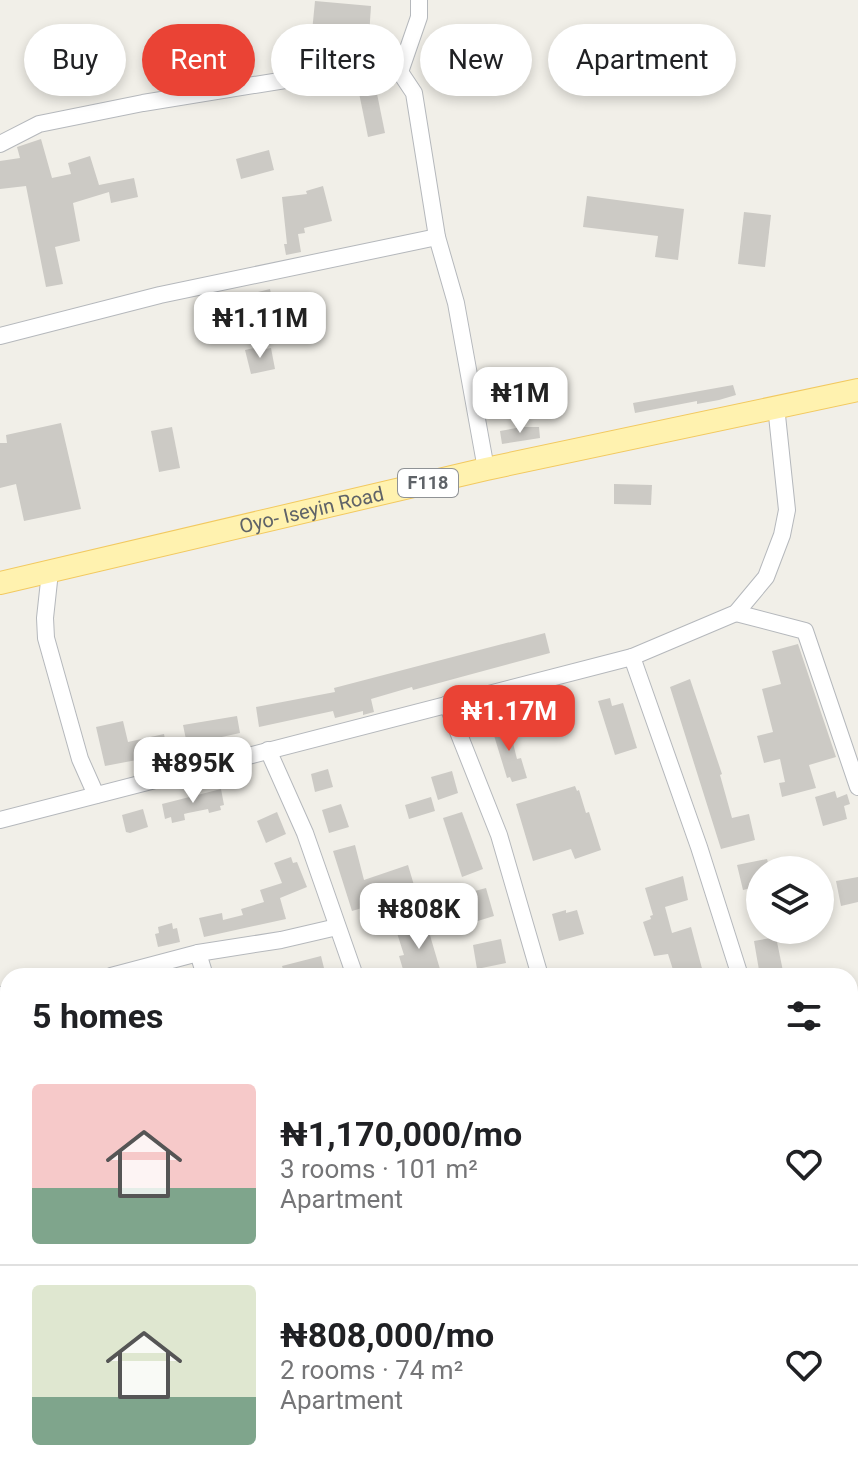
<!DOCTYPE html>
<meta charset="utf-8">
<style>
:root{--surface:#fff;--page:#f2f2f2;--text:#202124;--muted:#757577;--line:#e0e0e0;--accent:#ea4335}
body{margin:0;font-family:Roboto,sans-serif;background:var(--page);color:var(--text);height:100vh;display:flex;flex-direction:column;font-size:30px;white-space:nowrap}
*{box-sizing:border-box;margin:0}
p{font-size:26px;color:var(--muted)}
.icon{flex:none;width:44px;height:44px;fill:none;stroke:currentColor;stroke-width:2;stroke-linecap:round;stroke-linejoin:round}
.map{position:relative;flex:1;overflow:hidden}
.panel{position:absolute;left:0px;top:968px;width:858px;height:514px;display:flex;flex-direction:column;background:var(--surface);border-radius:24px 24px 0 0;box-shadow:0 4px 12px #0003}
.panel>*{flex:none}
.guide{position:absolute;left:24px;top:24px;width:810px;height:72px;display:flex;gap:16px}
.buttons{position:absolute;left:746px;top:856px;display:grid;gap:16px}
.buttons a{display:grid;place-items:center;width:88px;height:88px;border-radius:50%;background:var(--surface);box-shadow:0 4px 12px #0003;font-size:40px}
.price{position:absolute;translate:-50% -68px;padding:0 18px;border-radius:16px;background:#fff;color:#222;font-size:26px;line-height:52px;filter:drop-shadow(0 2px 4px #0008)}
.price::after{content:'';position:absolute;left:50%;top:48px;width:24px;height:18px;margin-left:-12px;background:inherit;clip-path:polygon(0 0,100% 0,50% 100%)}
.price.selected{background:var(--accent);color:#fff}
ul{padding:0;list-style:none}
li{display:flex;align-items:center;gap:24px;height:200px;padding:0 32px}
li+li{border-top:2px solid var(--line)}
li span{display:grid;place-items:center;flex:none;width:224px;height:160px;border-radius:8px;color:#555}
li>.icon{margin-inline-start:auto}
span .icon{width:96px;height:96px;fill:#fffc;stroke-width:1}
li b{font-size:34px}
h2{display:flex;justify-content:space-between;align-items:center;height:96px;padding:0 32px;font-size:34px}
.tag{padding:0 28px;border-radius:36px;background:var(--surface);box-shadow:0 4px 12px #0003;font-size:28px;line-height:72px}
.tag.selected{background:var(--accent);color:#fff}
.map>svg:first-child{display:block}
</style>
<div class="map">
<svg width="858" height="1481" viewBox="0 0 858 1481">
<rect width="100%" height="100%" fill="#f1efe8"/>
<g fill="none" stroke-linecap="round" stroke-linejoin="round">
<!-- stream -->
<g stroke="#aadaff" stroke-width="4">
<path d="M850,1430L858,1431"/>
<path d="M606,1481L612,1474"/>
</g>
</g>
<!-- building -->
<g fill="#cccac5">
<path d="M315,1L371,6L369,36L312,32Z"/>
<path d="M375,84L385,133L368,137L358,88Z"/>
<path d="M41,139L52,178L71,174L68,163L90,156L99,185L134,178L138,197L111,203L109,192L73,203L80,241L55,247L63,284L46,287L26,186L0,189V161L20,158L17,147Z"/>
<path d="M269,150L274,170L241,179L236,159Z"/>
<path d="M323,186L332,221L304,228L305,233L298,234L301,252L286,255L284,244H287L282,197L307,194L306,191Z"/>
<path d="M587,196L684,209L678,260L655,257L658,236L583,227Z"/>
<path d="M744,212L771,215L765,267L738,264Z"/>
<path d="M270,289L276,318L263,320L258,292Z"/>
<path d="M258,347L259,350L271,348L275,369L251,374L245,350Z"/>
<path d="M733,385L736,395L719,400L697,404V401L635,413L633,403Z"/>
<path d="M61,423L81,509L24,521L16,484L0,488V443H7L6,435Z"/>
<path d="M172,427L180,468L159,472L151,431Z"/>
<path d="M522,427H539L540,438L502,444L500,431Z"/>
<path d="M614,484L652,485L651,505L614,504Z"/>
<path d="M545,633L550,653L413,690L412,687L371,699L374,712L363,715V711L335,718L333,711L259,727L256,707L335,692L334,688Z"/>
<path d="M798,644L836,757L809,765L816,788L782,797L779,783L785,782L780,759L764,763L757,736L773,732L762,689L781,684L772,651Z"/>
<path d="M690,679L722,774L720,775L732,818L749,814L755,840L721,849L670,687Z"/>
<path d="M610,698L612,706L623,703L637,748L615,755L598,701Z"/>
<path d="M237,716L240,733L208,740L209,744L188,749L183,725Z"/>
<path d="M123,721L128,742L164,734L168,754L105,766L96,727Z"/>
<path d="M512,724L515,738L512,739L517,759L521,758L527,778L512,782L510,777L507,778L492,729Z"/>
<path d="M328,769L333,787L315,792L311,774Z"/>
<path d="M452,771L458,793L438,800L431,777Z"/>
<path d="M575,786L577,791L579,790L586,813L589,812L601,850L575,859L571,849L533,861L516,804Z"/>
<path d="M221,789L224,805L220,806L221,810L209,813L208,809L188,813L184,814L185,820L172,823L171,817L165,819L162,804Z"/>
<path d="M835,791L837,798L847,794L850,804L844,806L847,819L823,826L815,797Z"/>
<path d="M431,797L435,811L409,819L405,805Z"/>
<path d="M341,804L349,827L329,833L322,810Z"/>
<path d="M143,809L148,827L130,833L126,832L122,815Z"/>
<path d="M277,812L286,834L266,843L257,821Z"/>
<path d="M462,812L483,869L462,877L443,818Z"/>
<path d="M355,845L364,880L408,865L416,892L352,911L333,851Z"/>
<path d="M291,857L293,863L297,862L307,887L280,898L286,919L204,937L199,918L222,913L223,920L243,915L241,909L264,902L260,890L282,883L274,863Z"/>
<path d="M767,859L770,870H760V886L743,890L737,865Z"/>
<path d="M683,876L688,900L665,907L672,933L691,927L704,976H675L668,954L654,956L643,922L651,919L650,916L653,915L645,888Z"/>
<path d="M858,877V902L841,906L836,881Z"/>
<path d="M486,888L494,916L468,924L460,895Z"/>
<path d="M566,910V913L577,910L584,934L559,941L552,914Z"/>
<path d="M424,915L442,976H405L399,956L404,955L397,933L417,927L415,918Z"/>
<path d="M172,923L173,929L177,928L180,942L158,947L155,934L159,933L158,927Z"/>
<path d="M776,937L784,976H760L754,941Z"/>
<path d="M501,939L506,963L477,969L473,945Z"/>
<path d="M321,956L326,976H285L282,966Z"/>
</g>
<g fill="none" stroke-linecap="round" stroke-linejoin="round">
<defs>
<g id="minor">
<path d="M400,72L419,17V0"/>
<path d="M0,144L39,124L143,103L378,65L400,72L414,93L437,237L456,303L486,469"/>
<path d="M0,336L160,295L437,237"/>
<path d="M50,572L45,618L46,638L80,759L96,795"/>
<path d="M736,613L805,631L858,787"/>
<path d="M632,657L699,847L740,976"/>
<path d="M447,704L499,835L540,976"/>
<path d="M268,750L305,833L355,976"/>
<path d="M0,820L632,657L736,613L766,577L782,535L787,510L776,406"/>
<path d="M198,953L205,976"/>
<path d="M111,976L198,953L281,940L337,927"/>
<path d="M0,995L8,994"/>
<path d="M0,1119L2,1162L8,1185"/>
<path d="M850,1166L858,1164"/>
<path d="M0,1237L8,1236"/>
</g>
<g id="major">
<path id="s1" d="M0,583L486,469L858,390"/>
</g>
</defs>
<!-- minor casing -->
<use href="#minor" stroke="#b5b8bc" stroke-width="18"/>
<!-- major casing -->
<use href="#major" stroke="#f2c960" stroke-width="24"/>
<!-- minor -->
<use href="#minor" stroke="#fff" stroke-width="16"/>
<!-- major -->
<use href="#major" stroke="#fff2af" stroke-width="22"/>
</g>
<g text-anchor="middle" stroke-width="8" stroke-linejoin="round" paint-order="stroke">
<!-- shield labels -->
<rect fill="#fff" stroke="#8f9295" stroke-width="2" x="398" y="469" width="60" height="28" rx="6"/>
<g font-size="18" font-weight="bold" fill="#5f6368">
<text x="428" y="489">F118</text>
</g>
<!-- street labels -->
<g font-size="20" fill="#5f6368" stroke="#fff">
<text dy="7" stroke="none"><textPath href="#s1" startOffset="320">Oyo- Iseyin Road</textPath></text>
</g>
</g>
</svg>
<div class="buttons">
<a><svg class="icon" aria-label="layers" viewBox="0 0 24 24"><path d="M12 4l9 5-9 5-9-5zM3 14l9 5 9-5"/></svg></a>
</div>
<b class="price" style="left:260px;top:360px">₦1.11M</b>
<b class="price" style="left:520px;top:435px">₦1M</b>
<b class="price selected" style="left:509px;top:753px">₦1.17M</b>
<b class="price" style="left:193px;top:805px">₦895K</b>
<b class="price" style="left:419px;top:951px">₦808K</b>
<div class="guide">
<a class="tag">Buy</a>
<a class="tag selected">Rent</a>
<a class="tag">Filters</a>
<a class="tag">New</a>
<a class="tag">Apartment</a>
</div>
<section class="panel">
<h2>5 homes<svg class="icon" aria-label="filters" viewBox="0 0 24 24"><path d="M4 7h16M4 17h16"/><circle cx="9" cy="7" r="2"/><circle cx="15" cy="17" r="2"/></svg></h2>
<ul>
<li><span style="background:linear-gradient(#f6c9c9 65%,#7fa58c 0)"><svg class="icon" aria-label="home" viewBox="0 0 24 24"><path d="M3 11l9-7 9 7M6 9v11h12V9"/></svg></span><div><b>₦1,170,000/mo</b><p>3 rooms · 101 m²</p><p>Apartment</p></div><svg class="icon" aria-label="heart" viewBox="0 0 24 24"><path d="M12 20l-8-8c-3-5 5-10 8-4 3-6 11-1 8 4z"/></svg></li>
<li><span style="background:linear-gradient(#dfe7d0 70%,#7fa58c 0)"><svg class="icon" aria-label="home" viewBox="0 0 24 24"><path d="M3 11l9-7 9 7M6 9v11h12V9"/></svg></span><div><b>₦808,000/mo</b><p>2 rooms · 74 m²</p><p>Apartment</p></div><svg class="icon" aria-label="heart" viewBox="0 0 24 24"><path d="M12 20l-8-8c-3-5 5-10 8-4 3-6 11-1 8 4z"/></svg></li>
</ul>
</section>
</div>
